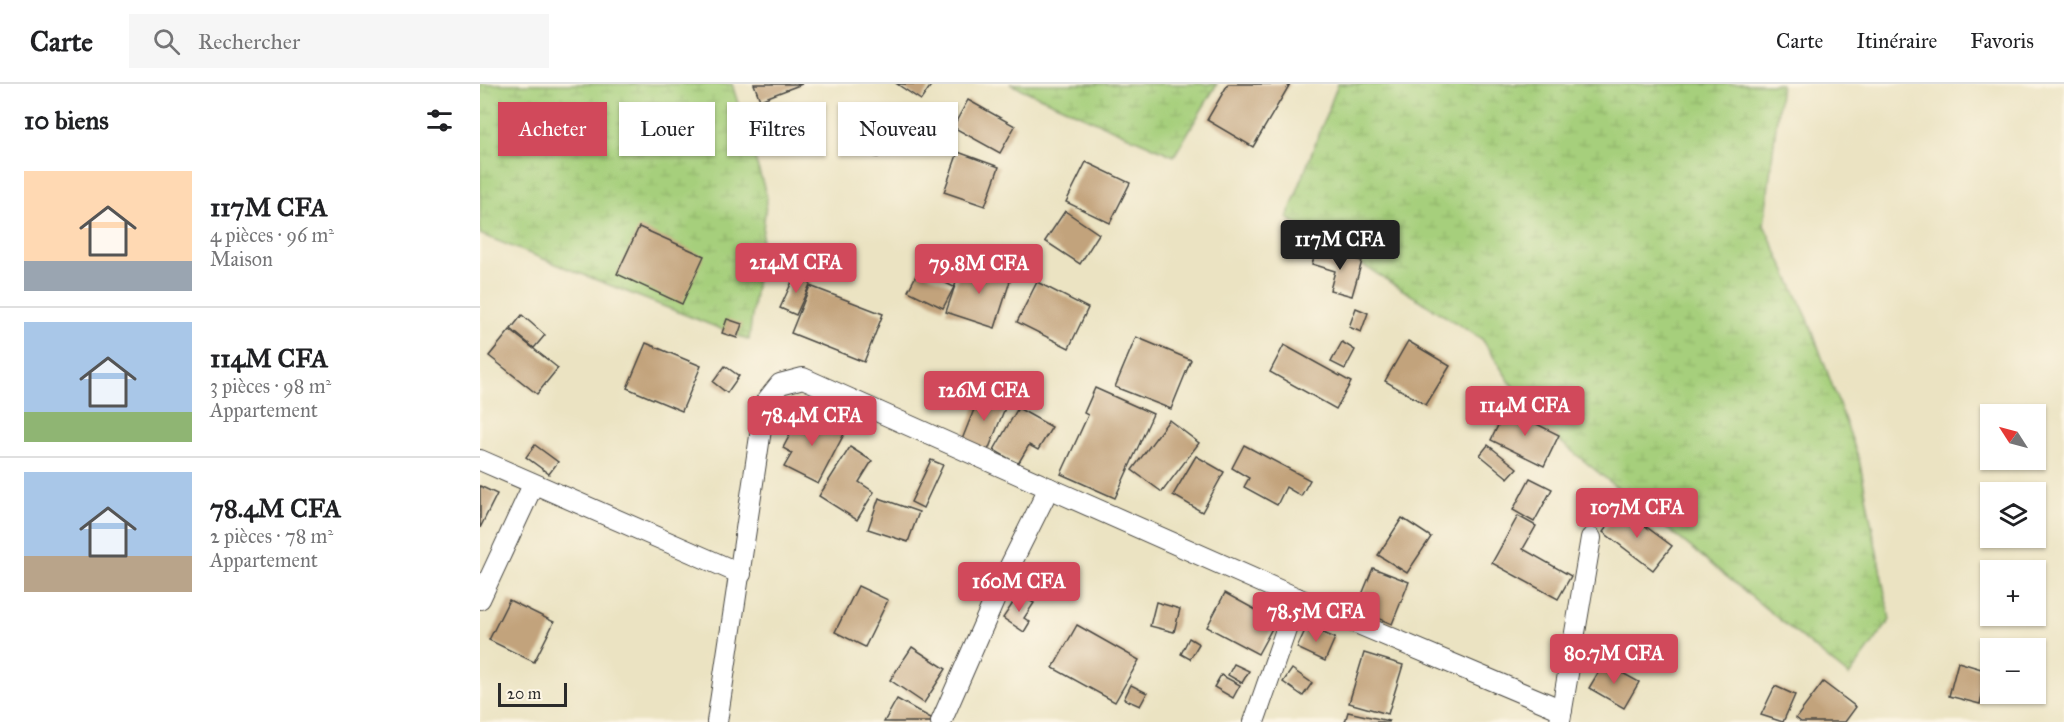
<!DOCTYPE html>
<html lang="fr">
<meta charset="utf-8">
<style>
:root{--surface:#fff;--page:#f6f6f6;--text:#202124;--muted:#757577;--line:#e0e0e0;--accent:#d1495b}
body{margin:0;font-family:"IM FELL Great Primer",serif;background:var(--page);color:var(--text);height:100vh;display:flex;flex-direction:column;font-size:22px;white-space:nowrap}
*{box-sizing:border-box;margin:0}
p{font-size:20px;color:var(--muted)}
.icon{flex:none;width:33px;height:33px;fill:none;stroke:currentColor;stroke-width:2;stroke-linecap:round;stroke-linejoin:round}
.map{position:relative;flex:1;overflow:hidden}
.panel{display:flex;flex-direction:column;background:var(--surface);width:480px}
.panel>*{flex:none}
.hud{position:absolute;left:18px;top:18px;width:570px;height:54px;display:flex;gap:12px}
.needle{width:39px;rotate:306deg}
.fabs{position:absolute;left:1500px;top:320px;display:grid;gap:12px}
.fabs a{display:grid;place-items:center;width:66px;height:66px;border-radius:0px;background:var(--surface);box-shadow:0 2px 4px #0004;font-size:30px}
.scale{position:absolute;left:18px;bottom:15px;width:69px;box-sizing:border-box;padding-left:6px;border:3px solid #2b2b2b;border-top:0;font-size:16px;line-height:21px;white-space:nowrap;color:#2b2b2b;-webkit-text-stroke:4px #fcf5e5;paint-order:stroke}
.price{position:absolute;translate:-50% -51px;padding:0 14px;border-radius:6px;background:var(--accent);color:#fff;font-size:20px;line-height:39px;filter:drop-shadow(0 2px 3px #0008)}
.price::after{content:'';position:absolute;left:50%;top:36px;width:18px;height:14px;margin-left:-9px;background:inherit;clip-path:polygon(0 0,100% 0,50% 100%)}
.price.current{background:#222;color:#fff}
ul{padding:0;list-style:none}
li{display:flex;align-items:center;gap:18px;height:150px;padding:0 24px}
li+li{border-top:2px solid var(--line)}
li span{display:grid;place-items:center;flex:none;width:168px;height:120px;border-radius:0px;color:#555}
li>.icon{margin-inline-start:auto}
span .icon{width:72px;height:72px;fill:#fffc;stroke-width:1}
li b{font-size:26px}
h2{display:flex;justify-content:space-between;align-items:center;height:72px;padding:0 24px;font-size:26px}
.tag{padding:0 21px;border-radius:0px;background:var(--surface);box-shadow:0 2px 4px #0004;font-size:21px;line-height:54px}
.tag.current{background:var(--accent);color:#fff}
header{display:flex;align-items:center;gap:36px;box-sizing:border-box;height:84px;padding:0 30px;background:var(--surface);border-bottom:2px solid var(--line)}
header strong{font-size:28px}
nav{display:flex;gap:33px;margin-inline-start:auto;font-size:21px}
.search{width:420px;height:54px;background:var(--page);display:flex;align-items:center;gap:15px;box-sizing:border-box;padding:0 21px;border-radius:0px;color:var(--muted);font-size:22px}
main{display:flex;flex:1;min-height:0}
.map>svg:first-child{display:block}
</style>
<header>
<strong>Carte</strong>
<div class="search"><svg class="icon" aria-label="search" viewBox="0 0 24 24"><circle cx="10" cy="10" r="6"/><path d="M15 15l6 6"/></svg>Rechercher</div>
<nav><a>Carte</a><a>Itinéraire</a><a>Favoris</a></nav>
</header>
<main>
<section class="panel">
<h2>10 biens<svg class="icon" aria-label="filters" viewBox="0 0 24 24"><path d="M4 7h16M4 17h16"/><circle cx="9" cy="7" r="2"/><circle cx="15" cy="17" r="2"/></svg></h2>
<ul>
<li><span style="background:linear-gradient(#ffd9b3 75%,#9aa5b1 0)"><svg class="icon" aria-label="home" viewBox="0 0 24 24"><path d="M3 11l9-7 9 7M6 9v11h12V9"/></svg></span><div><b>117M CFA</b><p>4 pièces · 96 m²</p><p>Maison</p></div></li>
<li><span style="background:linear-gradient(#a9c7e8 75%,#8fb573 0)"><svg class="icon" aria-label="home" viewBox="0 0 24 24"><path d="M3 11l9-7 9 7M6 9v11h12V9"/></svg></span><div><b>114M CFA</b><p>3 pièces · 98 m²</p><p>Appartement</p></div></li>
<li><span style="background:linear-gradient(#a9c7e8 70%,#b9a48a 0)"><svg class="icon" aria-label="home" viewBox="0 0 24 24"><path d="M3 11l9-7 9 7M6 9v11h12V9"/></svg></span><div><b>78.4M CFA</b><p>2 pièces · 78 m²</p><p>Appartement</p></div></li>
</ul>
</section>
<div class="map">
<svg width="1584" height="638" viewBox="0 0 1584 638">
<defs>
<pattern id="wetland-marsh" width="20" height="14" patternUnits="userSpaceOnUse" patternTransform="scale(1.5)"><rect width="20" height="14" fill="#a6cf7b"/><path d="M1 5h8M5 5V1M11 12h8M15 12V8" fill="none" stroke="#8fb26a"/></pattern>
</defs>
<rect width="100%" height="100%" fill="#fcf5e5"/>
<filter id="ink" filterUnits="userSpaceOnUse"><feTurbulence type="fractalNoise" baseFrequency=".0167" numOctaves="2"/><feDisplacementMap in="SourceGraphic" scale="12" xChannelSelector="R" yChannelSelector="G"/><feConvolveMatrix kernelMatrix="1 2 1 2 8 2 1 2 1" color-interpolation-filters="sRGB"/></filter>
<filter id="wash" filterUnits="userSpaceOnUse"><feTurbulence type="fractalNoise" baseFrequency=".008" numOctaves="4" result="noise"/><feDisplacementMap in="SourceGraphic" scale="24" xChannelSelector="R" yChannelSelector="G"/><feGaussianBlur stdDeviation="1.35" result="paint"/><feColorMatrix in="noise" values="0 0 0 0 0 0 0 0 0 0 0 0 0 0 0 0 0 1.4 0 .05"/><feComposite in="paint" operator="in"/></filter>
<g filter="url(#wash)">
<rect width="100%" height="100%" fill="#ebe3c2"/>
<!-- wetland -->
<g fill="url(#wetland-marsh)" stroke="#687d53" stroke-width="1.5">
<path d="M0,0H252L287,113L269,256L0,150Z"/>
<path d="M530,0H737L694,72Z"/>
<path d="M858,0H1301L1284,141L1328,235L1379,375L1410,536L1369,592L1055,337L1002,255L807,134Z"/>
</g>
<g id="blocks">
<!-- building -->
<g fill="#c2a37c">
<path d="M274,0H322L280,16Z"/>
<path d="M417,0H452L441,16Z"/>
<path d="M748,0H810L773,63L727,36Z"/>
<path d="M488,16L535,42L520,69L473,43Z"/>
<path d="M376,50L402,55L398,73L373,68Z"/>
<path d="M478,68L519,83L505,122L464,108Z"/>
<path d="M606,78L650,99L630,139L586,118Z"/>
<path d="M585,127L619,150L600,180L565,157Z"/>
<path d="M159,143L224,172L202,220L137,190Z"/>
<path d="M837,165L882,177L872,212L850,206L855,187L832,180Z"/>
<path d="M483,178L531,194L515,244L466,228Z"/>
<path d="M439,186L474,203L463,224L428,207Z"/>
<path d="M316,189L332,196L316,231L300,224Z"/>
<path d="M557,198L608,224L589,264L537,238Z"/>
<path d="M330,202L403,230L384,278L311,249Z"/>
<path d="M876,224L888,229L881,248L869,243Z"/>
<path d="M42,231L65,251L54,264L31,245Z"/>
<path d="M247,235L262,240L257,254L242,249Z"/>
<path d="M30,246L78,284L57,310L9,272Z"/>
<path d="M656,253L711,276L691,325L635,303Z"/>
<path d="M928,257L970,282L946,321L905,297Z"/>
<path d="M862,258L875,266L865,285L851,278Z"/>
<path d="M166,259L221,282L202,327L147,304Z"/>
<path d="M804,261L871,298L856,325L790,288Z"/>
<path d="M245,282L259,292L247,309L233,298Z"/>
<path d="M615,304L673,330L635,414L581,390L608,331L604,329Z"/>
<path d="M501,308L527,319L507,369L481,358Z"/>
<path d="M538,324L572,343L558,366L549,361L538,380L514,366Z"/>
<path d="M1026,325L1079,351L1064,382L1011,356Z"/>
<path d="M323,326L365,348L338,400L304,383L312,369L303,364Z"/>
<path d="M689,336L719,359L682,408L652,386Z"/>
<path d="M55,361L78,378L69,390L46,373Z"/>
<path d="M764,361L830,396L821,412L806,403L797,421L764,403L769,394L752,384Z"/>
<path d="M1008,361L1037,384L1028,394L1000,371Z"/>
<path d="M370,363L392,377L379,398L394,408L377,436L339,412Z"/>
<path d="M716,372L744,388L722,428L693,411Z"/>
<path d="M451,376L463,381L443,424L431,418Z"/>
<path d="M1050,394L1072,405L1054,438L1033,426Z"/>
<path d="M0,402L17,410L0,444Z"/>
<path d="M399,414L439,428L428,458L388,445Z"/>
<path d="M1141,424L1192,462L1173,486L1123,448Z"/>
<path d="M1038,432L1056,442L1043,465L1091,492L1078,515L1012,479Z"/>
<path d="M922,434L951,453L927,489L898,471Z"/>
<path d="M893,484L929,498L912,540L876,525Z"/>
<path d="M378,502L408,516L385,563L355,548Z"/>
<path d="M745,509L796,537L778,570L727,543Z"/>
<path d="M539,510L554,519L544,534L550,538L544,548L523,534Z"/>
<path d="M29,516L74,538L54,578L9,556Z"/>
<path d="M676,518L700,525L694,548L670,542Z"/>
<path d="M597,541L659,576L635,618L573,584Z"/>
<path d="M827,542L855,554L845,577L817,564Z"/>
<path d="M709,554L719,560L710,575L701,570Z"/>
<path d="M432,563L466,585L444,619L410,596Z"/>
<path d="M884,569L923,581L908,630L869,619Z"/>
<path d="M1478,578L1508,587L1500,620L1469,612Z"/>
<path d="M1124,579L1159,598L1144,624L1109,604Z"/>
<path d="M754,580L769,587L762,599L748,591Z"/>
<path d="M812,585L832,599L823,612L803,598Z"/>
<path d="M741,591L760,601L753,614L734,603Z"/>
<path d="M1343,598L1376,623L1365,638H1321L1316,634Z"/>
<path d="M651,601L667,609L660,622L644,615Z"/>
<path d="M1295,602L1315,611L1303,638L1281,631Z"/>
<path d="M417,615L458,638H404Z"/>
<path d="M868,628L909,637V638H865Z"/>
</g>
</g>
</g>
<g filter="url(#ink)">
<use href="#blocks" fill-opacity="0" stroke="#484742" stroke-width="1.5"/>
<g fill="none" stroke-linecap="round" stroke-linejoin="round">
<defs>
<g id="minor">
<path d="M0,376L261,490"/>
<path d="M569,404L817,514L1082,626"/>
<path d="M0,515L53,401"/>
<path d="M1080,637L1111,454"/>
<path d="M237,638L285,319L300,300L323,294L569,404L524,494L461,638"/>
<path d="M774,638L817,514"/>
</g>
</defs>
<!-- minor casing -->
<use href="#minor" stroke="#484742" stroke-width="22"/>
<!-- minor -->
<use href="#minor" stroke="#fff" stroke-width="20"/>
</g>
</g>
</svg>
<div class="fabs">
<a><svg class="needle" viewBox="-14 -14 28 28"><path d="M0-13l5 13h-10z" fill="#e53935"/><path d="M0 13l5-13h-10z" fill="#757577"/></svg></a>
<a><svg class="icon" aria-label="layers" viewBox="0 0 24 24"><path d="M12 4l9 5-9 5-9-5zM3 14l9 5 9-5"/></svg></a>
<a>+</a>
<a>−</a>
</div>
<div class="scale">20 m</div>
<b class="price current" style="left:860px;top:187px">117M CFA</b>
<b class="price" style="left:316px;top:210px">214M CFA</b>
<b class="price" style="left:499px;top:211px">79.8M CFA</b>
<b class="price" style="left:504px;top:338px">126M CFA</b>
<b class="price" style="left:1045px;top:353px">114M CFA</b>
<b class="price" style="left:332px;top:363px">78.4M CFA</b>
<b class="price" style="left:1157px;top:455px">107M CFA</b>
<b class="price" style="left:539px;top:529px">160M CFA</b>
<b class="price" style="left:836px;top:559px">78.5M CFA</b>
<b class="price" style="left:1134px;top:601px">80.7M CFA</b>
<div class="hud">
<a class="tag current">Acheter</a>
<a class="tag">Louer</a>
<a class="tag">Filtres</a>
<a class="tag">Nouveau</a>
</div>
</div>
</main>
